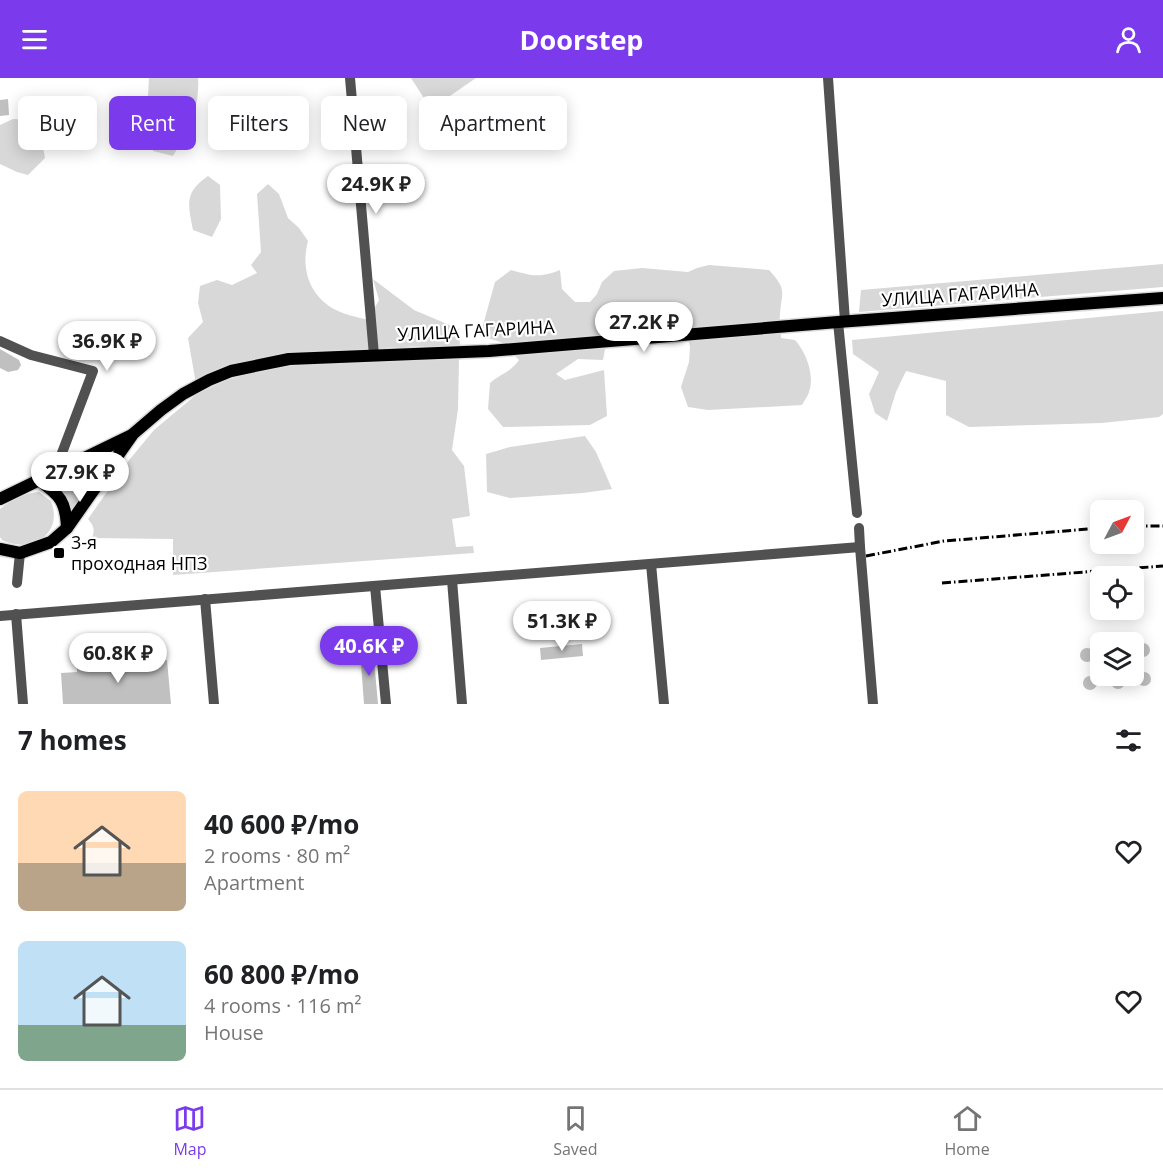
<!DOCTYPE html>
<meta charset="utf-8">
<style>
:root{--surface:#fff;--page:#f2f2f2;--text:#202124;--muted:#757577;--line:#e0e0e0;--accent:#7c3aed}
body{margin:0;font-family:"Open Sans",sans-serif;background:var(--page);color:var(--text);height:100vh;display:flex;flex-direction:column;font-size:22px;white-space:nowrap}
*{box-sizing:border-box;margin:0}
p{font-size:20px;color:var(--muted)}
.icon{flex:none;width:33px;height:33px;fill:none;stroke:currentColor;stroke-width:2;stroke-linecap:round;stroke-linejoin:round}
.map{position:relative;height:626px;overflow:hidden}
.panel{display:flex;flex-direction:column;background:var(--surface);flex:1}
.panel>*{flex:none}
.guide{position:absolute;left:18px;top:18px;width:600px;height:54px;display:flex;gap:12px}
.needle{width:39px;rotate:49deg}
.controls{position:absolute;left:1090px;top:422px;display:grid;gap:12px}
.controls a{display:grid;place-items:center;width:54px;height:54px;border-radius:9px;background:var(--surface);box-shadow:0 3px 15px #0003;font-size:30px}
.price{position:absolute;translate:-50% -51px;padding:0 14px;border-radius:21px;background:#fff;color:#222;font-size:20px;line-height:39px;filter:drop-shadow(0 2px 3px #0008)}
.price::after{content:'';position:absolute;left:50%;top:36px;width:18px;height:14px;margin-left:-9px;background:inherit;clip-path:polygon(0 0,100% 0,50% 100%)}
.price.on{background:var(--accent);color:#fff}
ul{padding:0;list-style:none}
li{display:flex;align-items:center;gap:18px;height:150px;padding:0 18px}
li span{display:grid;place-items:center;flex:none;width:168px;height:120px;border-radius:9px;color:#555}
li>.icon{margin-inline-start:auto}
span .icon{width:72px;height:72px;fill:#fffc;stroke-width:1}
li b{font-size:26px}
h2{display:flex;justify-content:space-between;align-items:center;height:72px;padding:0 18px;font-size:26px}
.tag{padding:0 21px;border-radius:9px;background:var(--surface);box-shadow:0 3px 15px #0003;font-size:21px;line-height:54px}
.tag.on{background:var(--accent);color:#fff}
header{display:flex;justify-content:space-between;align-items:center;height:78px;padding:0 18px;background:var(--accent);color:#fff;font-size:27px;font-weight:700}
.tab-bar{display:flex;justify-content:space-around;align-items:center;height:84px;border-top:2px solid var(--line);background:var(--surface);font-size:16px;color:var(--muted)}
.tab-bar a{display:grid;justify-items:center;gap:3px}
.tab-bar .on{color:var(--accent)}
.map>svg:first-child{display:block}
</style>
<header><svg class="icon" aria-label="menu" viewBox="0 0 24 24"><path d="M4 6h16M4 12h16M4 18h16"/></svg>Doorstep<svg class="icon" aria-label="person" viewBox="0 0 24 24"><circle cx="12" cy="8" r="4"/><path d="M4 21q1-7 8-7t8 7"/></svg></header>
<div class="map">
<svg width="1163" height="626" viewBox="0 0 1163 626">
<rect width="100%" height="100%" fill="#fff"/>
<!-- green -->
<g fill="#d8d8d8">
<path d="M149,0H198C200,30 188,52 173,78L153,73L147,37Z"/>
<path d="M411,0H476L431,31Z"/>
<path d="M13,41L30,42L40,53L45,80L28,97L17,94L0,86V47Z"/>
<path d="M208,98L220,107L221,141L212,159L193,152C188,125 184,115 208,98Z"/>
<path d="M268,106L279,116L288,140L299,150L308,163C301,189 308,215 332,230C342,236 357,239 368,242L379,222L373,201L414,232L459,251L460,269L423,268L286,275L237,285L196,306L188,260L203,244L198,225L200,208L217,202L232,207L257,195L251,187L261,174L257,116Z"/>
<path d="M1163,186V209L859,234L861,212Z"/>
<path d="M709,187L769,192C787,212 782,212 780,236C779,244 781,252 781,260L795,262C806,274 815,297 809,314C808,318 804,323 802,327L708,332L688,329L681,309L689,284L690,269L685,247L608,255L603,282L578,281L556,296L565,302L604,292L607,338L590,347L503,349L488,331L490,305C500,296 511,294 519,282L501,264L480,258L495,204L511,192C532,198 540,200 560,192L562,211L575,224H590L597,216L602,204L614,193L642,190L688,194L697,190Z"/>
<path d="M1163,233V336L1159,339L1102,345L969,349L946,337V303L906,293L896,314L887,343L875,335L869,316L879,294L853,276L852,262Z"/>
<path d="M459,281L458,331L452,372L464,388L470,438L452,441L456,469L473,468L474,475L173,497V461L92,460C95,452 94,448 88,441L130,381L154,352L197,316L227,302L244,297L298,286Z"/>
<path d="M585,358L596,374L612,411L583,415L510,420L487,414L486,376L510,369Z"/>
<path d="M114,374L71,432C67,420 65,410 53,404Z"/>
<path d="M39,414L51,423C64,457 30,476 2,462L0,459V431C12,421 24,415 39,414Z"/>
</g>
<!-- building -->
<g fill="#c0c0c0">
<path d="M8,21L9,37L0,38V22Z"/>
<path d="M0,271L19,282L21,287L18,292L8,294L0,290Z"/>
<circle cx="1143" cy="572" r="7"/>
<path d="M582,566L583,578L541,582L540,570Z"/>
<circle cx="1087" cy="577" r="7"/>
<path d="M373,571L378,626H364L360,572Z"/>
<path d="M167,582L171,626H63L61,595L77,594V589Z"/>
<circle cx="1144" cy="601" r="7"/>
<circle cx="1118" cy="604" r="7"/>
<circle cx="1090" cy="605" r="7"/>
</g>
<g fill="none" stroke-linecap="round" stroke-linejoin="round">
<defs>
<g id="major">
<path d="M40,403C60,417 66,424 67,450"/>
<path d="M0,421L132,357"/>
<path d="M0,471L20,475L51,464L67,450L133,356L161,332L183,316L209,302L231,293L289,281L489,273L838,244L1163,220"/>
</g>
</defs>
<!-- major casing -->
<use href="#major" stroke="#dbdbdb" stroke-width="15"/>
<!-- minor -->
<g stroke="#515151" stroke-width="10">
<path d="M350,0L374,277"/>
<path d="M828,0L845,243"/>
<path d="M838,244L857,435"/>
<path d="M0,263L31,277L93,293L54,396"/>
<path d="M859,450L860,469"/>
<path d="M651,486L664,626"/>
<path d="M452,502L462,626"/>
<path d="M17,505L20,475"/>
<path d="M375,508L386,626"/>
<path d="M205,521L214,626"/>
<path d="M16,536L23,626"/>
<path d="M0,538L860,469L873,626"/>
</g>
<!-- major -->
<use href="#major" stroke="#000" stroke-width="12"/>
<!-- rail -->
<g stroke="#000" stroke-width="3" stroke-dasharray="9 3 1.5 3" stroke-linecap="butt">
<path d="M1134,448H1163"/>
<path d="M866,478L944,463L1101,450"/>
<path d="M942,505L1163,488"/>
</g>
</g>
<!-- markers -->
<rect fill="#000" stroke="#fff" stroke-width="2" x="53" y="469" width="12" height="12" rx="3"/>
<g text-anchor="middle" stroke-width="4.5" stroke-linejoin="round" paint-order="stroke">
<!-- street labels -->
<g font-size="18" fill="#000" stroke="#fff">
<text transform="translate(960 217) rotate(-4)" y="6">УЛИЦА ГАГАРИНА</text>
<text transform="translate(476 253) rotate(-3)" y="6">УЛИЦА ГАГАРИНА</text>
</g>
<!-- poi labels -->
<g font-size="18" fill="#000" stroke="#fff" text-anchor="start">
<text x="71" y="471">3-я<tspan x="71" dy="21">проходная НПЗ</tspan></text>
</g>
</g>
</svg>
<div class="controls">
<a><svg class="needle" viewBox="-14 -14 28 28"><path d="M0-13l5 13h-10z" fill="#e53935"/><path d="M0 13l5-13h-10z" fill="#757577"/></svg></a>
<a><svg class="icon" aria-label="locate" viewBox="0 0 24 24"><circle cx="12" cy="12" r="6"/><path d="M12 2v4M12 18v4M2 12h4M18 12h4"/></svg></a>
<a><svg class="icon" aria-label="layers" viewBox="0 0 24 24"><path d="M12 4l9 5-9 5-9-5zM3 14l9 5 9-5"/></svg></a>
</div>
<b class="price" style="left:376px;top:137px">24.9K ₽</b>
<b class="price" style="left:644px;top:275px">27.2K ₽</b>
<b class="price" style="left:107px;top:294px">36.9K ₽</b>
<b class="price" style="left:80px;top:425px">27.9K ₽</b>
<b class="price" style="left:562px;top:574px">51.3K ₽</b>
<b class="price on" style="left:369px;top:599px">40.6K ₽</b>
<b class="price" style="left:118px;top:606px">60.8K ₽</b>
<div class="guide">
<a class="tag">Buy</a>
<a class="tag on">Rent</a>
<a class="tag">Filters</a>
<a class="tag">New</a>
<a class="tag">Apartment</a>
</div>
</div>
<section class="panel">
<h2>7 homes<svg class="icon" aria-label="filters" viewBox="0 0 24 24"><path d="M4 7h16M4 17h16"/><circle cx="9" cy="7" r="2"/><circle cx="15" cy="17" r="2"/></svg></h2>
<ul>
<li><span style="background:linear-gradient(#ffd9b3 60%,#b9a48a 0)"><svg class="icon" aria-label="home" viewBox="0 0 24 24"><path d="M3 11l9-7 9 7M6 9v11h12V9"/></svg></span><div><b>40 600 ₽/mo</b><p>2 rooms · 80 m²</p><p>Apartment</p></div><svg class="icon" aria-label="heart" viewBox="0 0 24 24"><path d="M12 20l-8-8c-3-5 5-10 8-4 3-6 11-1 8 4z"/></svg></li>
<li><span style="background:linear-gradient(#bfe0f5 70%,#7fa58c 0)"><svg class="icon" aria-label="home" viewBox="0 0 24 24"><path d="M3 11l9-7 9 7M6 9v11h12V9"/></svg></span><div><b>60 800 ₽/mo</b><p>4 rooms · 116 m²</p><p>House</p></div><svg class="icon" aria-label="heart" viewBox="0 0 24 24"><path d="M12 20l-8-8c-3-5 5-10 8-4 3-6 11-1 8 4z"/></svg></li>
</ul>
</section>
<nav class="tab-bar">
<a class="on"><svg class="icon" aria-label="map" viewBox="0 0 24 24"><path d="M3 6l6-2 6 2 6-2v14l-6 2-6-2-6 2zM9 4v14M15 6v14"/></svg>Map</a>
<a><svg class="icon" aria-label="saved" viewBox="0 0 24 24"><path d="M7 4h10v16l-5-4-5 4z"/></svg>Saved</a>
<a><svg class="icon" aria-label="home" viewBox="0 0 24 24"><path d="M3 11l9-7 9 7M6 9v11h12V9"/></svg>Home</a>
</nav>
